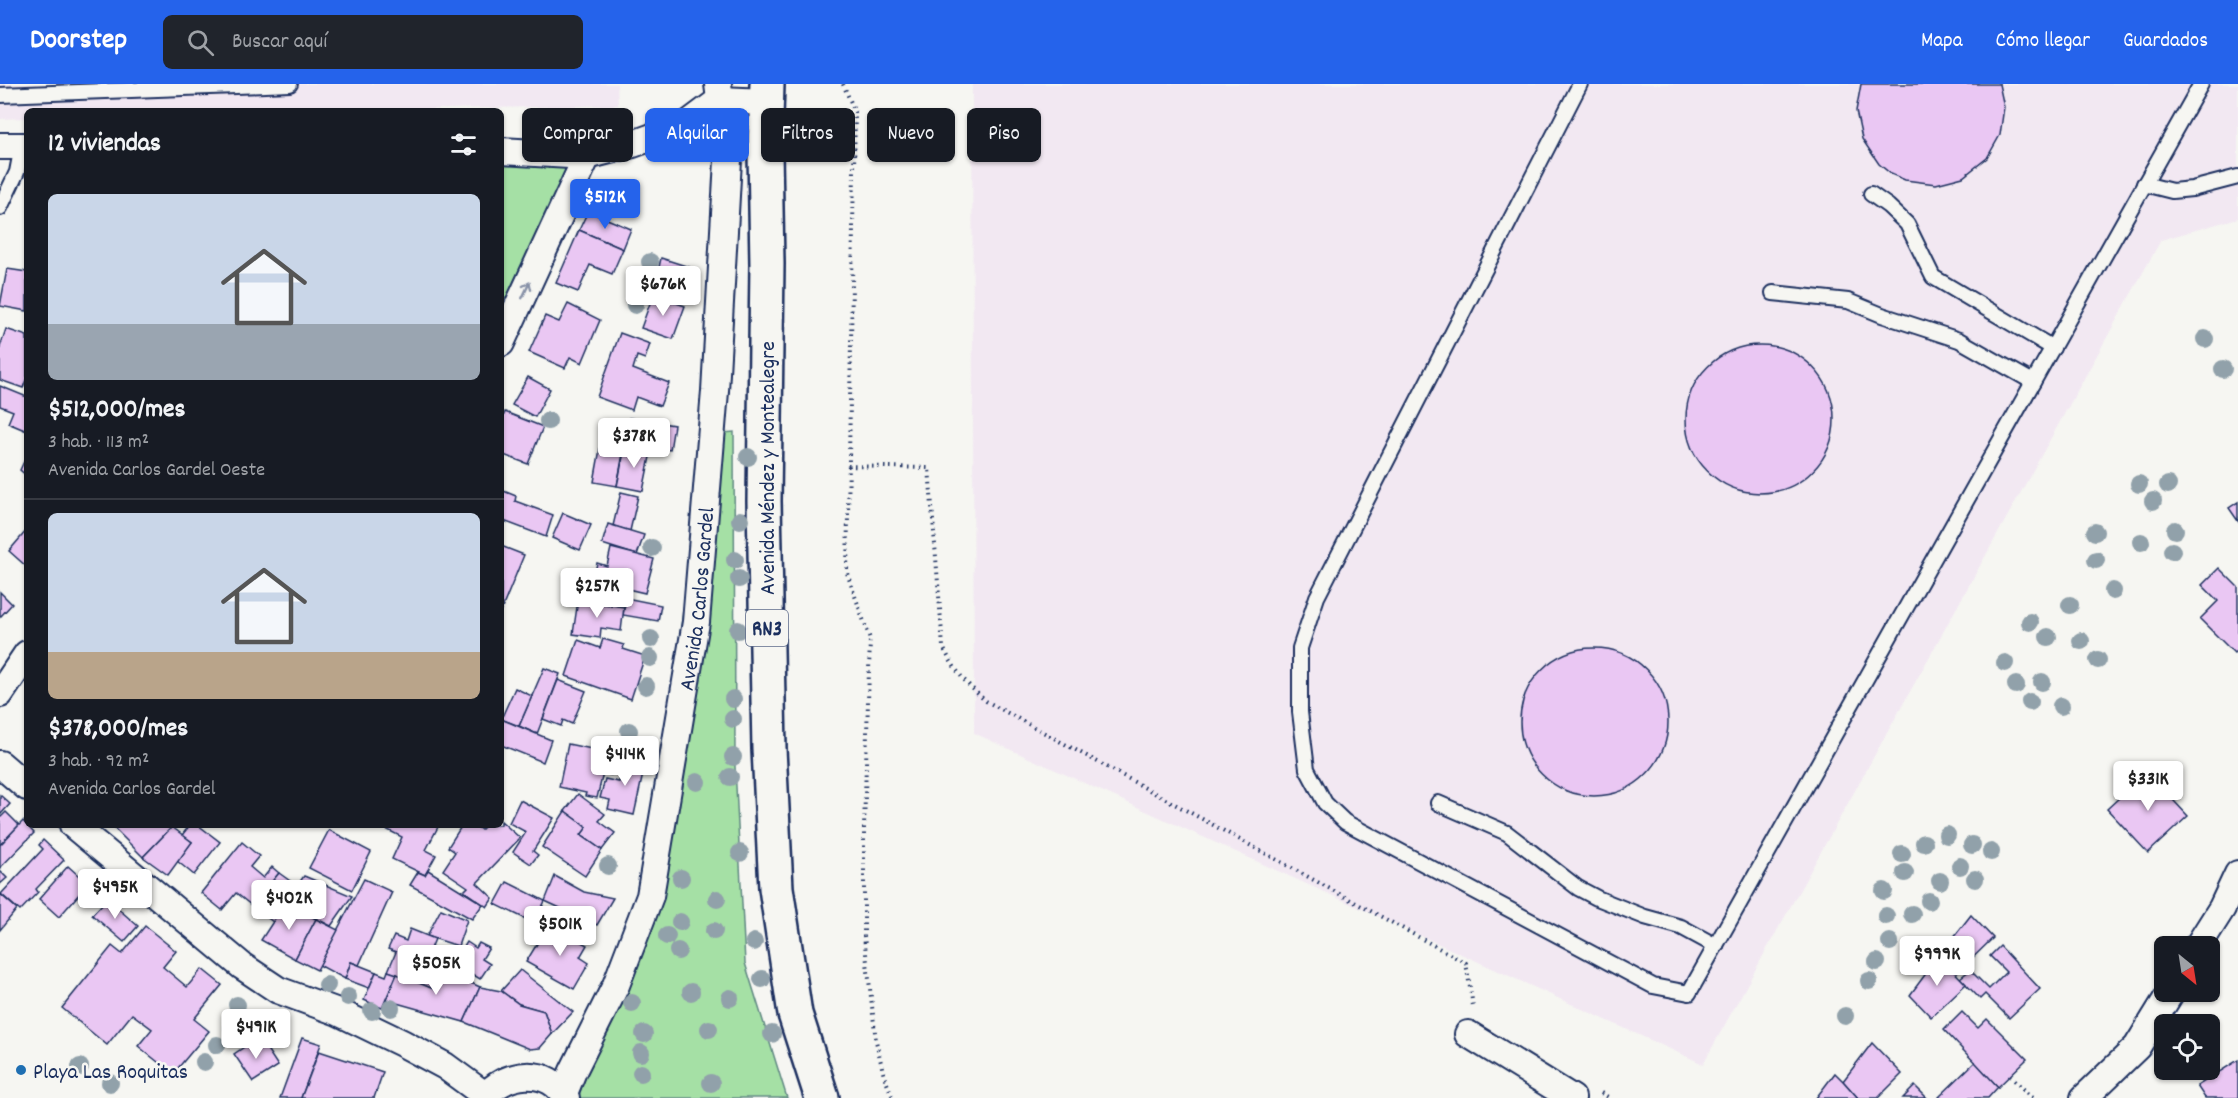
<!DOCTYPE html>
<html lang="es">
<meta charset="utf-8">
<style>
:root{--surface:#171b24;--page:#20242c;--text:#f1f3f6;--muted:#9ea1a6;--line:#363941;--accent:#2563eb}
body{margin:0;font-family:Dekko,sans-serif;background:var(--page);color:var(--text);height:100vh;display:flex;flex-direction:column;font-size:22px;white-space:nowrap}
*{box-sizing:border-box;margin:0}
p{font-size:20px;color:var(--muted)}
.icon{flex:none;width:33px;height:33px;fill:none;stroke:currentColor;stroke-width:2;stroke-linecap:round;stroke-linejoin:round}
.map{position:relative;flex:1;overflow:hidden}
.sheet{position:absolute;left:24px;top:24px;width:480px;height:720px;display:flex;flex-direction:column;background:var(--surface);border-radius:9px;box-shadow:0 2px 4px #0004}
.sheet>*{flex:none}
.guide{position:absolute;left:522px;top:24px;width:570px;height:54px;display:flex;gap:12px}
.needle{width:39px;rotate:150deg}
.controls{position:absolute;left:2154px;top:852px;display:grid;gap:12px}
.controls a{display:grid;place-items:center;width:66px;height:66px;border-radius:9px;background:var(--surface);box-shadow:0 2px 4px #0004;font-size:30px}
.price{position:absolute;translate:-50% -51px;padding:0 14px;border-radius:6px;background:#fff;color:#222;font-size:20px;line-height:39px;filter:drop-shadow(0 2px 3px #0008)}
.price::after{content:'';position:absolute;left:50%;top:36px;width:18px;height:14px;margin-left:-9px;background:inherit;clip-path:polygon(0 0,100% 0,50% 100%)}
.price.on{background:var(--accent);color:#fff}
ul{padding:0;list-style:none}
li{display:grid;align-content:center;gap:12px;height:318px;padding:0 24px}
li+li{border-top:2px solid var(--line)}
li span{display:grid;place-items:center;height:186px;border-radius:9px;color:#555}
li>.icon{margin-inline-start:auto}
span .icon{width:108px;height:108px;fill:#fffc;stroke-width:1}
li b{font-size:26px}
h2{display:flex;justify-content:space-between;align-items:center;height:72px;padding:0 24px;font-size:26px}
.pill{padding:0 21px;border-radius:9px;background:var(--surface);box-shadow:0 2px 4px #0004;font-size:21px;line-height:54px}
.pill.on{background:var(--accent);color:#fff}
header{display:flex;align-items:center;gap:36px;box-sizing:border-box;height:84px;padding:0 30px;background:var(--accent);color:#fff}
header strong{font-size:28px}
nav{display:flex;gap:33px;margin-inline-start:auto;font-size:21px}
.search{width:420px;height:54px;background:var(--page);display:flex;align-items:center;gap:15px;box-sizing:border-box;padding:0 21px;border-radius:9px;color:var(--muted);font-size:22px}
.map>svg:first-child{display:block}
</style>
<header>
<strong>Doorstep</strong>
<div class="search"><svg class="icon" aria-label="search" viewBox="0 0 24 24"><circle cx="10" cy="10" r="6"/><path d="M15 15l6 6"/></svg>Buscar aquí</div>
<nav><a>Mapa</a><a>Cómo llegar</a><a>Guardados</a></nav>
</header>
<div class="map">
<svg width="2238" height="1014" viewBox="0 0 2238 1014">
<rect width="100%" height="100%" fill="#f6f6f2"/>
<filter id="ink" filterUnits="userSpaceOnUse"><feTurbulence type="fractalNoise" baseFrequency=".0167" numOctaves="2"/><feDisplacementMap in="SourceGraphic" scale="12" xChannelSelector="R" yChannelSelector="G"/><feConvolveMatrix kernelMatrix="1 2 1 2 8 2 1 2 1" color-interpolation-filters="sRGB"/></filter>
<g filter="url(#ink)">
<!-- built -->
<g fill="#f2e8f2">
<path d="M0,0H617L618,21L361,27H27V34L0,35Z"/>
<path d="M972,0H2238V134L2161,156L1703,980L974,649Z"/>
</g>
<!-- green -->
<g fill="#a5e0a5" stroke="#608882" stroke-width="1.5">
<path d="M501,67L587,72L501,259Z"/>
<path d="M734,348L735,683L745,879L787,1014H578L637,845L652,753L692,462L713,350Z"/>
</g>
<!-- building -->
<g fill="#eac7f3" stroke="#1b2f5e" stroke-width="1.5">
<path d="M1861,0H1999L2004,23L2000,51L1987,74L1963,93L1936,100L1905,96L1891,90L1879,80L1862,55L1856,27Z"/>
<path d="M588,127L631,145L623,165L579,146Z"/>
<path d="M579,146L623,165L612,190L590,181L578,208L556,199Z"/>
<path d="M661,174L689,183L676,220L653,211Z"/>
<path d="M7,185L27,188V227L0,222Z"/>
<path d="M653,211L685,222L673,255L641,244Z"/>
<path d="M568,220L600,236L582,279L570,273L565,284L529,268L545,232L559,238Z"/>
<path d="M6,245L27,252V293L23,304L0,296V263Z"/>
<path d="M620,249L650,260L645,275L637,272L633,285L669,299L660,322L636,313L632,326L597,313Z"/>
<circle cx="1760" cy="335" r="74"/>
<path d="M528,293L550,305L535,333L512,321Z"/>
<path d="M0,302L27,313V347L8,339L13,327L0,322Z"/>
<path d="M505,328L543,343L528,380L501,370V338Z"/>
<path d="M629,334L674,341L670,366L625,359Z"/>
<path d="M602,354L625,359L617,402L594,398Z"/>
<path d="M625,363L651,368L643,407L617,402Z"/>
<path d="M27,371V392L20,386Z"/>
<path d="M501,406L516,412L515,417L553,431L546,453L501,436Z"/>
<path d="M621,408L638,412L630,447L613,442Z"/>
<path d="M2238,418V437L2229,424Z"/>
<path d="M563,429L591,441L580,466L552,454Z"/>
<path d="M608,440L644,451L637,471L602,460Z"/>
<path d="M27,446V483L9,467Z"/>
<path d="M501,462L524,471L501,527Z"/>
<path d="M611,464L654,475L645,509L593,497L597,479L607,482Z"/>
<path d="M2219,484L2238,503V565L2234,569L2200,535L2218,517L2202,501Z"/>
<path d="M0,508L12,520L0,533Z"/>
<path d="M626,514L661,521L658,537L623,531Z"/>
<path d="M578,516L624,523L621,547L601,544L600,554L573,550Z"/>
<path d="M603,555L624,561L623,565L645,572L631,615L566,592L578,556L600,564Z"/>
<circle cx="1594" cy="638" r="74"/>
<path d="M544,584L560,590L537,650L519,642Z"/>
<path d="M558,596L586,607L572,640L563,636L561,642L543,635Z"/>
<path d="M515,604L532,612L519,642L501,635Z"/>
<path d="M501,635L551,656L543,678L501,661Z"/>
<path d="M568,660L616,670L611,691L603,689L597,714L585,712L586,709L559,703Z"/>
<path d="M626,671L646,676L634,731L608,725L610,716L600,714L605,695L619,698Z"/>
<path d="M2147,688L2188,732L2148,769L2107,725Z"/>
<path d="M578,710L605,730L599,737L615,749L602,766L581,751L587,743L565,727Z"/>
<path d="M0,711L10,720L0,731Z"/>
<path d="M520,716L554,734L533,767L538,771L531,780L513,768L526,748L509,739Z"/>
<path d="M565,727L587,743L581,751L602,766L585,792L542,763Z"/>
<path d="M6,728L19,741L0,761V734Z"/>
<path d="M23,737L34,749L0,784V761Z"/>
<path d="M501,737L520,754L477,799L493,814L487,823L464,807L468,803L443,786L455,768L448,763L462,741H475L481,746L486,741H501Z"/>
<path d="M111,741H174L143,773Z"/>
<path d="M190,741H198L220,758L194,791L177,777L192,758L182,751Z"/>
<path d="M387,741H439L426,766L436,771L425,791L392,775L402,753L386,745Z"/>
<path d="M172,743L192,758L168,791L143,773Z"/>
<path d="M329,746L371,768L352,806L309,784Z"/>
<path d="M43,756L64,776L36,805L38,808L20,827L1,810L43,765L39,761Z"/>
<path d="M242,758L259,772L250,783L263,794L272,783L279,789L252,822L236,809L222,826L201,809Z"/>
<path d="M68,782L88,800L59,833L39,815Z"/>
<path d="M428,786L483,820L472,835L410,801L418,788L425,791Z"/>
<path d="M0,787L7,794L0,800Z"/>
<path d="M279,789L297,802L273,838L252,822Z"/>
<path d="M304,792L352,812L331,842L285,819Z"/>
<path d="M555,792L584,808L613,814L597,841L545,817Z"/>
<path d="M364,795L392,808L359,881L351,878L345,895L319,881Z"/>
<path d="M507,798L545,817L534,839L495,820Z"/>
<path d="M0,810L17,825L0,846Z"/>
<path d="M107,815L138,842L124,858L92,831Z"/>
<path d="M285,819L316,835L295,875L261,856Z"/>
<path d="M441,825L467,836L458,862L427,852Z"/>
<path d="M1971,831L1993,854L1956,890L1939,872Z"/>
<path d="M316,835L338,846L317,886L295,875Z"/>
<path d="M549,840L587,861L580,873L589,879L574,905L526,878Z"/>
<path d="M145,842L176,867L163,883L187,903L202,885L222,901L194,935L209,947L173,990L138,962L152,945L132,930L107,961L62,924L112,862L122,870Z"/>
<path d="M410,845L435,855L430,867L449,875L436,906L388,887L396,868L388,865L394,852L406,857Z"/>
<path d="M467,858L476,864L479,859L489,864L482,875L490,880L480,895L454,879Z"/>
<path d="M2000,862L2040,905L2009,934L1985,910L1980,915L1960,894L1970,886L1989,905L2006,888L1990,872Z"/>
<path d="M1939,872L1966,900L1931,933L1910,911Z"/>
<path d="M351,878L376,888L369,904L345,895Z"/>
<path d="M520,886L573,928L552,950L544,927L519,920L501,907Z"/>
<path d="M388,887L397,890L382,924L364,916L376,888L386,892Z"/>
<path d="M444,887L480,903L464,938L386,916L397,890L436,906Z"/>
<path d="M480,903L501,907L519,920L544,927L552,950L540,964L530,965L464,938Z"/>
<path d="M1962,928L1978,944L1987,935L2027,975L1998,1003L1944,946Z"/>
<path d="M259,953L278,982L253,998L234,970Z"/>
<path d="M302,954L321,960L301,1014H280Z"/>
<path d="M1872,959L1902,990L1878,1014H1858L1843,997Z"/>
<path d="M319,967L383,988L374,1014H301Z"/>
<path d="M2238,976V1014H2205L2197,1002Z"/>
<path d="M1975,978L1998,1003L1988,1014H1938Z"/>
<path d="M1835,989L1843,997L1858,1014H1816Z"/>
<path d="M1915,1002L1927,1014H1903Z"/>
</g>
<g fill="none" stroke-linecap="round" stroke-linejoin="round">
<defs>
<g id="lane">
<path d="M1580,0L1317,513L1300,564V628L1307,685L1325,719L1345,738L1653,902L1689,909L2201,0"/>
<path d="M0,11L290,0"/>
<path d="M2144,100L2172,107L2192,105L2238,93"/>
<path d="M1871,110L1888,122L1907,140L1933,193L2053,264"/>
<path d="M0,124L17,88L22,62"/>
<path d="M1773,209L1848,217L1882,231L1959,256L2033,298"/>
<path d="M1438,719L1507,749L1578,804L1597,814L1645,833L1681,843L1716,862"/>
</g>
<g id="street">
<path d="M720,16L766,18"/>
<path d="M0,62H27"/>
<path d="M501,67L587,72L633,60L688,40L720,16"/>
<path d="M501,259L587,72"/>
<path d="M0,610L27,570"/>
<path d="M0,680L27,703"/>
<path d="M73,741L242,882L278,906L338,928L402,959L445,982L486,1012"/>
<path d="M2198,862L2222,824L2238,790"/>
<path d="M1468,950L1572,1014"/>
<path id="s1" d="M564,1009L573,987L616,901L650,812L696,538L715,307L728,76L718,0"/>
<path d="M484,1014C504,987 549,982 566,1014"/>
<path d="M2084,1014L2137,963L2171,908"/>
</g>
<path id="highway" d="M767,0L765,68L767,180L764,417L769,665L776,804L795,930L822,1014"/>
</defs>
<!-- lane casing -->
<use href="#lane" stroke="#1b2f5e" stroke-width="18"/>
<!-- street casing -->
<use href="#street" stroke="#1b2f5e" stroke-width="30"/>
<!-- highway casing -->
<use href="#highway" stroke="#1b2f5e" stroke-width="38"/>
<!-- path -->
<g stroke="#1b2f5e" stroke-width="4" stroke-dasharray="1.5 4.5" stroke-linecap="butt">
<path d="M843,0L855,28L847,489L870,555L864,743V852L876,957L884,992L893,1014"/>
<path d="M848,382L929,384L943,563C955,587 966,600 986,617L1466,879L1473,922"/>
<path d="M2010,992L2033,1014"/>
<path d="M1601,1009L1610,1014"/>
</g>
<!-- lane -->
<use href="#lane" stroke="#f6f6f2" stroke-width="14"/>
<!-- street -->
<use href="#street" stroke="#f6f6f2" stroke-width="26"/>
<!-- highway -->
<use href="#highway" stroke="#f6f6f2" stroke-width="33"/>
</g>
<!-- trees -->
<g fill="#91a1aa">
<circle cx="650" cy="178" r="9"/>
<circle cx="635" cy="201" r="9"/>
<circle cx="635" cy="221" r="9"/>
<circle cx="2205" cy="255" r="9"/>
<circle cx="2223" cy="285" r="9"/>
<circle cx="548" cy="337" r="9"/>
<circle cx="748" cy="373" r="9"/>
<circle cx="2139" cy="400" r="9"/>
<circle cx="2168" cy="401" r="9"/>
<circle cx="2153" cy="417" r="9"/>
<circle cx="740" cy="436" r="9"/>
<circle cx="2175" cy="446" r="9"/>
<circle cx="2095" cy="448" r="9"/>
<circle cx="2141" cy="458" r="9"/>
<circle cx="652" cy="464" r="9"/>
<circle cx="2172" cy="467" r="9"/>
<circle cx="735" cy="476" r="9"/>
<circle cx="2096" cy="476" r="9"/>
<circle cx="739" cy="495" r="9"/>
<circle cx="2113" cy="507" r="9"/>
<circle cx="2070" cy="521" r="9"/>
<circle cx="2030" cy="538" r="9"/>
<circle cx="738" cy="546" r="9"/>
<circle cx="2048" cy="553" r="9"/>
<circle cx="651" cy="555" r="9"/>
<circle cx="2081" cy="557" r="9"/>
<circle cx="650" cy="574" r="9"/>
<circle cx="2098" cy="576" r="9"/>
<circle cx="2005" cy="579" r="9"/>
<circle cx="2042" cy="598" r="9"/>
<circle cx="2016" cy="601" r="9"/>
<circle cx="646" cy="602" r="9"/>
<circle cx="733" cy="615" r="9"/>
<circle cx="2030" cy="618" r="9"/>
<circle cx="2061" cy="622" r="9"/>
<circle cx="733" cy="635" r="9"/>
<circle cx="629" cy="647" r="9"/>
<circle cx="733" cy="673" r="9"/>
<circle cx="730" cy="693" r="9"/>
<circle cx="697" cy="698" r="9"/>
<circle cx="1947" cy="751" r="9"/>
<circle cx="1924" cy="759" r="9"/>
<circle cx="1972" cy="761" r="9"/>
<circle cx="1991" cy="768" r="9"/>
<circle cx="740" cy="769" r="9"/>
<circle cx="1902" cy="770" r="9"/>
<circle cx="608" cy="782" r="9"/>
<circle cx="1960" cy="782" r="9"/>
<circle cx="1905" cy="789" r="9"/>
<circle cx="681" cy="794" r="9"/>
<circle cx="1975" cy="795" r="9"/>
<circle cx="1940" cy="797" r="9"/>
<circle cx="1884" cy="807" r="9"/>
<circle cx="717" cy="815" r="9"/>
<circle cx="1929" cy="817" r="9"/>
<circle cx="1912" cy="830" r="9"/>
<circle cx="1886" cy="832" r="9"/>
<circle cx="680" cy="838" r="9"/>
<circle cx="714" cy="847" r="9"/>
<circle cx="667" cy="852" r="9"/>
<circle cx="754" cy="858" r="9"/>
<circle cx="1890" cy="858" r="9"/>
<circle cx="678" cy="867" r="9"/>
<circle cx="1877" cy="878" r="9"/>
<circle cx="762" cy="895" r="9"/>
<circle cx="1869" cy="897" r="9"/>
<circle cx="327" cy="901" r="9"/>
<circle cx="691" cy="908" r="9"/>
<circle cx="348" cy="913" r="9"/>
<circle cx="730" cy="914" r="9"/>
<circle cx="632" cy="919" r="9"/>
<circle cx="237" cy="921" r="9"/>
<circle cx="391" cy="924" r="9"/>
<circle cx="372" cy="927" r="9"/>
<circle cx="1845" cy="932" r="9"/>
<circle cx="232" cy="944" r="9"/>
<circle cx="709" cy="945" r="9"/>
<circle cx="274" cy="947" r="9"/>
<circle cx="644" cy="950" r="9"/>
<circle cx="772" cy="950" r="9"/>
<circle cx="217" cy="961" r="9"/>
<circle cx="641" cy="969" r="9"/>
<circle cx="204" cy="978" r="9"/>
<circle cx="80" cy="983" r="9"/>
<circle cx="641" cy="989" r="9"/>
<circle cx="110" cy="999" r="9"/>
<circle cx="711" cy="999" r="9"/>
</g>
<!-- one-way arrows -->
<defs><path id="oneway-shaft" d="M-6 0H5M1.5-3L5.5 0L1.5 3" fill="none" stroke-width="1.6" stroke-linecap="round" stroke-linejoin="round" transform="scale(1.5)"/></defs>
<use stroke="#8892a8" href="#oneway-shaft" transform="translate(526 206) rotate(-65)"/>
</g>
<!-- markers -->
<circle fill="#1f6fb2" stroke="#f6f6f2" stroke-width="2" cx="21" cy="986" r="6"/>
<g text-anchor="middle" stroke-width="5" stroke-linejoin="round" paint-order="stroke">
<!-- shield labels -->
<rect fill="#f6f6f2" stroke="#5d6b8a" stroke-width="1.5" x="746" y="526" width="42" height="36" rx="4.5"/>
<g font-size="21" font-weight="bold" fill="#1b2f5e">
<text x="767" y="551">RN3</text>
</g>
<!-- street labels -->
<g font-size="22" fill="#1b2f5e" stroke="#f6f6f2">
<text transform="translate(766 384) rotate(-90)" y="8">Avenida Méndez y Montealegre</text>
<text dy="8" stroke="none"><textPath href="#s1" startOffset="516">Avenida Carlos Gardel</textPath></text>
</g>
<!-- poi labels -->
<g font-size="22" fill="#1b2f5e" stroke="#f6f6f2" text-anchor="start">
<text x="33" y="994">Playa Las Roquitas</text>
</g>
</g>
</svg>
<div class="controls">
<a><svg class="needle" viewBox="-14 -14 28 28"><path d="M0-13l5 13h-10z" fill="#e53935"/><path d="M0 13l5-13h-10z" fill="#9ea1a6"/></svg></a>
<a><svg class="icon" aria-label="locate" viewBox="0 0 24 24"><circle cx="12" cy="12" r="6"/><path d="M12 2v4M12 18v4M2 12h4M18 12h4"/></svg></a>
</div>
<b class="price on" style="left:605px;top:146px">$512K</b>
<b class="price" style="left:663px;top:233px">$676K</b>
<b class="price" style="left:634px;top:385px">$378K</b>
<b class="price" style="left:597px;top:535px">$257K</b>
<b class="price" style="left:625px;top:703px">$414K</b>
<b class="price" style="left:2148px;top:728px">$331K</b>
<b class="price" style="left:115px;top:836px">$495K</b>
<b class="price" style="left:289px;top:847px">$402K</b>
<b class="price" style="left:560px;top:873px">$501K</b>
<b class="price" style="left:1937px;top:903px">$999K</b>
<b class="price" style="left:436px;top:912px">$505K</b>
<b class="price" style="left:256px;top:976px">$491K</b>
<div class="guide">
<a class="pill">Comprar</a>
<a class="pill on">Alquilar</a>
<a class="pill">Filtros</a>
<a class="pill">Nuevo</a>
<a class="pill">Piso</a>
</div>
<section class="sheet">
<h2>12 viviendas<svg class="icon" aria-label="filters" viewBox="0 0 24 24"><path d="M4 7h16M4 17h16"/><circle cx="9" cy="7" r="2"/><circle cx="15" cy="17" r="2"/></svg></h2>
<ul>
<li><span style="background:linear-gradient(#c9d6e8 70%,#9aa5b1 0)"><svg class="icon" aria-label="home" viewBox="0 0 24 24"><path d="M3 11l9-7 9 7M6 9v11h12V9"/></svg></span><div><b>$512,000/mes</b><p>3 hab. · 113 m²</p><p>Avenida Carlos Gardel Oeste</p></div></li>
<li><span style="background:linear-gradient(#c9d6e8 75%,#b9a48a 0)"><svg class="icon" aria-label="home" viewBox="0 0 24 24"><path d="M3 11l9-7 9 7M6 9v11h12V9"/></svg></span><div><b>$378,000/mes</b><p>3 hab. · 92 m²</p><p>Avenida Carlos Gardel</p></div></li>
</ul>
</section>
</div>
